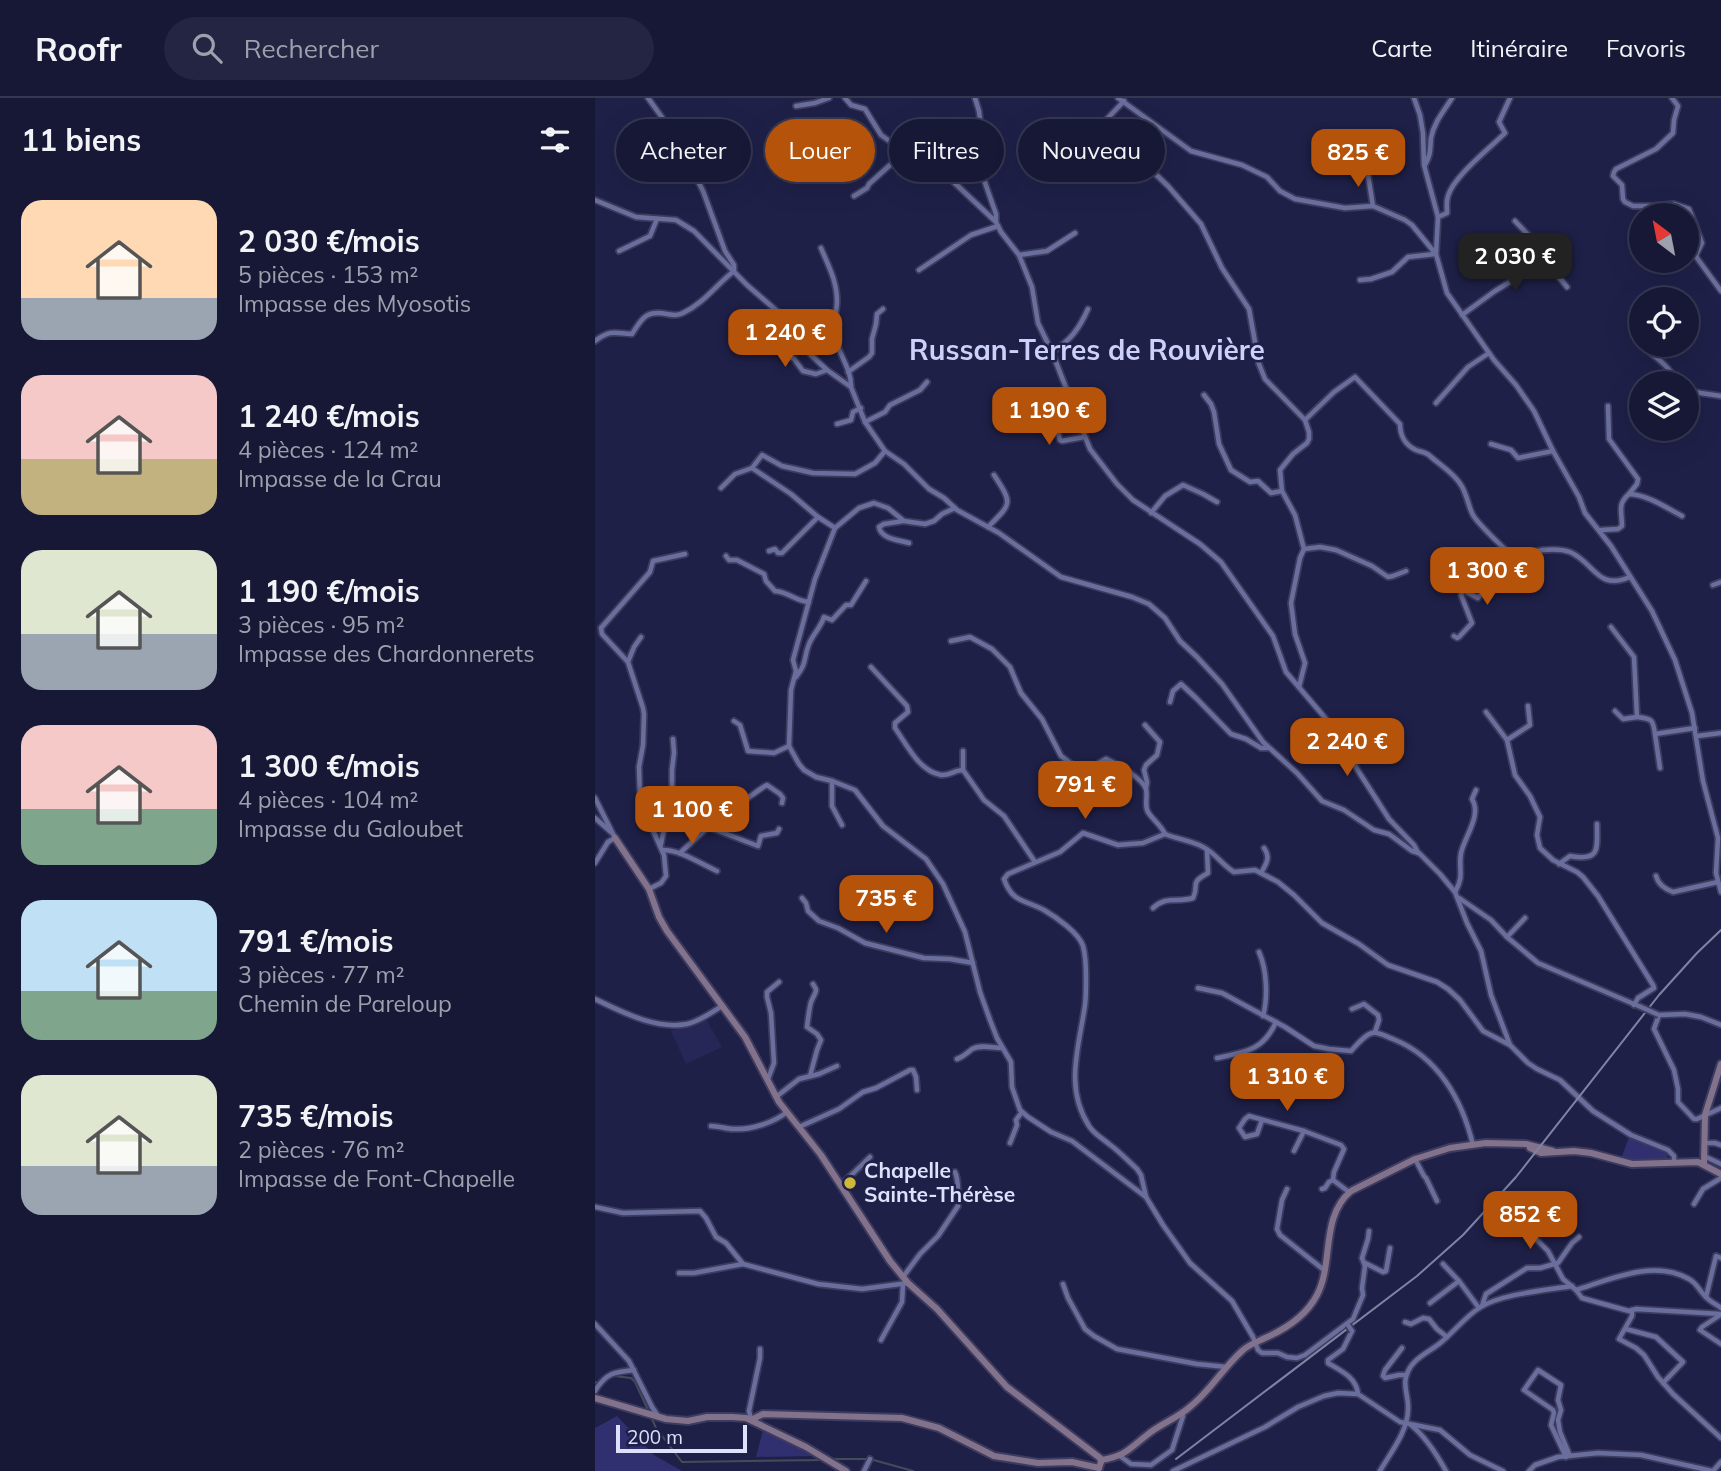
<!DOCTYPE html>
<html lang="fr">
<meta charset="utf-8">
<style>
:root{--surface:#171836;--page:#242542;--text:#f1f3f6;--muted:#9ea0ad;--line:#363751;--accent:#b45309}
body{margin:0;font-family:Mulish,sans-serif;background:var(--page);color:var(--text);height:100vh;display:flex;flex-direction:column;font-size:26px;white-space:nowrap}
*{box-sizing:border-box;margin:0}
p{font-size:23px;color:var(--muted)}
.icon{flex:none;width:38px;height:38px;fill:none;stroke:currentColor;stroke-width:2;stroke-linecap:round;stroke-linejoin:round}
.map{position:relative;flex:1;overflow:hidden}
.panel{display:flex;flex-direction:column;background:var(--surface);width:595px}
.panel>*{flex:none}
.top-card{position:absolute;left:21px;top:21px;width:665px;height:63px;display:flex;gap:14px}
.needle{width:46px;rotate:328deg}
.tools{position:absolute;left:1034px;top:105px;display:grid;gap:14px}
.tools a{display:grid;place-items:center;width:70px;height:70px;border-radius:50%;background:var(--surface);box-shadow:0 7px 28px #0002,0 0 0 2px var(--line);font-size:35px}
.scale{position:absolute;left:21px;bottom:18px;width:131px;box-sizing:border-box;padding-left:7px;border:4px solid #dde1fb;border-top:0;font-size:19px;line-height:24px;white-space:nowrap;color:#dde1fb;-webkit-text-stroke:5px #1f2048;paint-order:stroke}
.price{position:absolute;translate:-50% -60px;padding:0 16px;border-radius:14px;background:var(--accent);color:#fff;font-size:23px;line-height:46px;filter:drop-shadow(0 2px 4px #0008)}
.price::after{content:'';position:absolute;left:50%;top:42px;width:21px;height:16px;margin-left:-10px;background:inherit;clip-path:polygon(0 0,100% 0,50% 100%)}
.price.on{background:#222;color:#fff}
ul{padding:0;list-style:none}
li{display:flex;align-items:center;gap:21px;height:175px;padding:0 21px}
li span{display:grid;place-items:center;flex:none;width:196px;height:140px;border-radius:21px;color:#555}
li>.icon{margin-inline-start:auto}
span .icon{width:84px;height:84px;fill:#fffc;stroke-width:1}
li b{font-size:30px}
h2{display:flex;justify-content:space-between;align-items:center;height:84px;padding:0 21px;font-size:30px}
.pill{padding:0 24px;border-radius:32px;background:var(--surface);box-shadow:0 7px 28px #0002,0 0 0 2px var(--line);font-size:24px;line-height:63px}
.pill.on{background:var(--accent);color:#fff}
header{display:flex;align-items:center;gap:42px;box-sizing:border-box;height:98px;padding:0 35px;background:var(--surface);border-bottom:2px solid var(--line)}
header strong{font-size:33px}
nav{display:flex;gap:38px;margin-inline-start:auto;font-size:24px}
.search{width:490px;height:63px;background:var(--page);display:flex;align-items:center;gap:18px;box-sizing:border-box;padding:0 24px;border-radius:38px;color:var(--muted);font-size:26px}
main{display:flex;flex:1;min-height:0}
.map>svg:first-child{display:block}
</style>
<header>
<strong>Roofr</strong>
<div class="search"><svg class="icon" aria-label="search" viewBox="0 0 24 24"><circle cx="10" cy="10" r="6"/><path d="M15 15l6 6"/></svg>Rechercher</div>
<nav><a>Carte</a><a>Itinéraire</a><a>Favoris</a></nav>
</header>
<main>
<section class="panel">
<h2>11 biens<svg class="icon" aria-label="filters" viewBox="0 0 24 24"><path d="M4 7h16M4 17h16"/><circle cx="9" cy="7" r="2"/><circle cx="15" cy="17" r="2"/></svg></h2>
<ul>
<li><span style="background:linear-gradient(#ffd9b3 70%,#9aa5b1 0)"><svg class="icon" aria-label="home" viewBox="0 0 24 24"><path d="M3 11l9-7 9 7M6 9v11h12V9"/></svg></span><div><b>2 030 €/mois</b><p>5 pièces · 153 m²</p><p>Impasse des Myosotis</p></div></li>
<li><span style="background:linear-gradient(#f6c9c9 60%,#c2b280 0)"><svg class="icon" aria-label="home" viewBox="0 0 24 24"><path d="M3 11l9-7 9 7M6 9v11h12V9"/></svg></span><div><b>1 240 €/mois</b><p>4 pièces · 124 m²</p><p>Impasse de la Crau</p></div></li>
<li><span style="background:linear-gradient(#dfe7d0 60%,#9aa5b1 0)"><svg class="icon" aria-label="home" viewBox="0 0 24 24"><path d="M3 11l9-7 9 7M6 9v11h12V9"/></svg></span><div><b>1 190 €/mois</b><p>3 pièces · 95 m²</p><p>Impasse des Chardonnerets</p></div></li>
<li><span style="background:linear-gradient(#f6c9c9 60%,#7fa58c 0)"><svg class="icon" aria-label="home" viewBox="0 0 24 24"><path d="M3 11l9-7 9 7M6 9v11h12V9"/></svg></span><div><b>1 300 €/mois</b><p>4 pièces · 104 m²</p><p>Impasse du Galoubet</p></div></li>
<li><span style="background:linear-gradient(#bfe0f5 65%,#7fa58c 0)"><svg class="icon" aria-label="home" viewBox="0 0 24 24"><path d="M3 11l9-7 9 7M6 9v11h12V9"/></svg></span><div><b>791 €/mois</b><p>3 pièces · 77 m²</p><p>Chemin de Pareloup</p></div></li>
<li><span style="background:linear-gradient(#dfe7d0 65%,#9aa5b1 0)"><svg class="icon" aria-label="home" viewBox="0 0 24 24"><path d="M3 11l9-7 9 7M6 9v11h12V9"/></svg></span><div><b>735 €/mois</b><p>2 pièces · 76 m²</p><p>Impasse de Font-Chapelle</p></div></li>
</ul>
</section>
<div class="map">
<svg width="1126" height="1373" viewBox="0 0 1126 1373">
<rect width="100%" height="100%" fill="#1f2048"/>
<!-- built -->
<path fill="#262756" d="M111,921L127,949L91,966L76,933Z"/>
<!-- green -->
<g fill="#302f70">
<path d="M1034,1039L1073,1055L1072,1063L1041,1066L1026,1061Z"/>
<path d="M22,1318L59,1357L87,1373H0V1330Z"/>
<path d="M168,1332L216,1355L218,1358L161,1359Z"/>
</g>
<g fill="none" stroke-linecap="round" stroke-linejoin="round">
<!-- stream -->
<g stroke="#424d59" stroke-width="2">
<path d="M19,1278L36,1280L40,1284L53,1312"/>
<path d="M0,1285L1,1284"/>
<path d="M57,1321L61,1330L87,1364L228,1362"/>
<path d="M237,1361H275L318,1373"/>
</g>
<defs>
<g id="street">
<path d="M53,0L79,36L108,93L130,153L139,167V172"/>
<path d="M250,0L256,7L270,11L286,37L300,47L319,67L331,58L400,123"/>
<path d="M380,0L384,13L388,47L386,69L388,79L401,116V124L406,134L424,157L437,189L443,225L457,254L495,351L522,386L538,402L605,446L626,464L678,538L691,574L737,628L752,650L762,671L794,721L819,747L823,755"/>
<path d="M523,0L596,53L647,67L672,79L685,93L700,101L750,110L778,108L810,122L817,127L840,155"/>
<path d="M819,0L825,17L828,35L829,67L843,119L841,156L852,195L899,262L921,287L939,313L958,353L984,399L990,415L1016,448L1057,513L1080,562L1097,615L1108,683L1123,740L1121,775L1126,794"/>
<path d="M1077,0L1083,8L1079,22L1078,35L1061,51L1021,71L1019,74L1018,78L1027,87L1028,101L1030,104L1038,108H1058L1079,106L1094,111L1107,145L1101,157L1102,160L1126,193"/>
<path d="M201,8L220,5L234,0"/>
<path d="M510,23L529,3"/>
<path d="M830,67C836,57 835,51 836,40C839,24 849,13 857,0"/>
<path d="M552,68L573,88L606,126L627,170L654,211L664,266L670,281L710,322L714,334V341L712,345L698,356L685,372L687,393L700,417L709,451L705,460L696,505L700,536L710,565L704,589"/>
<path d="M772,71L778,108"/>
<path d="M259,98L272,90L274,86L295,67H300L311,75L319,67"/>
<path d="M0,102L41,119L81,122L99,133L152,187L198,227L216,257L232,272L256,289L270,324L290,353L309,366L334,391L349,400L362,412L404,435L466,479L537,499L554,506L570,520L585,543L602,559L627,586L668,644L702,675L727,703L749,712L779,732L794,736L817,753L824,755L845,776L860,794L872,825L886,853L896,897L915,947L933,965L942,971L965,982L998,1013L1036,1037L1073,1052L1079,1058V1064"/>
<path d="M843,119L852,115C852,109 851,104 853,98C859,78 895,50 910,35L904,24L915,0"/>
<path d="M920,123C931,135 944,146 950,162"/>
<path d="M226,150C233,167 242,183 242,203C242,214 237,226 239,236C242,254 257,271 256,289"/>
<path d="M24,153L55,138L62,121"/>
<path d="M424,157L452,153L480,135"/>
<path d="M324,172L376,137L403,128"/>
<path d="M765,182L776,181L797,174L813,159L840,156"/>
<path d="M867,217L900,193L950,162L972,189"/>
<path d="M147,236L177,244L199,261L208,273L221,276L232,272"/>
<path d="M0,243C16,231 19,235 37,236C47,220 51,212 72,216C78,217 82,218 88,215C109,205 121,187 139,173"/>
<path d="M1047,248C1062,260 1075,269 1083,285"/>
<path d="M457,254C476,242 484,231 493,211"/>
<path d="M253,274L274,259L277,255V241L281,226L282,216L288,211"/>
<path d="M1092,293L1126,298"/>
<path d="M609,297L616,306L619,314L624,346L636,372L655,384L663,383L676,395L687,393"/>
<path d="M841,305L873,269L894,255"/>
<path d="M445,307L454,321L461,328L465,342L467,343L489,339"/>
<path d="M1013,308L1014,341L1043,381L1042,386L1034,396"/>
<path d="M710,322L739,294L760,279L805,326C805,337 810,347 821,352C826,354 831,354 835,358C845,367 859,375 866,387C872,396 873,408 878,417C882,424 909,452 916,455C926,459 938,453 948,452C957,451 967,451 975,454C1000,465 1002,493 1035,479"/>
<path d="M270,324L290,314L295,307L325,292L332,284"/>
<path d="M242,326L256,322L258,314L266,310"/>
<path d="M896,346L916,352L923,360L958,353"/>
<path d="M157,370L167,357L187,368L218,375L260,376L280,365L290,353"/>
<path d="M126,390L140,376L157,370L196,396L223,419L240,430"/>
<path d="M360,410L347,416L339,423L330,426L309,423L293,410L279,405L264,410L240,430L220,481L198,562L201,573L196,592L194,648L204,666L209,672L221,679L237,683L260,692L288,728L331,761L348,786L370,834L385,894L395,922L402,940L416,964L417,989L425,1012L433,1019L456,1034L477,1043L551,1099L568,1127L595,1165L637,1203L658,1239L663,1252L667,1255H683L692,1259L702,1260L710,1257L758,1221L768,1197L767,1190L770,1168L767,1160L773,1141L774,1133"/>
<path d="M556,415L570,398L588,387L608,396L622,404"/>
<path d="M308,423L289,426L284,429C286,441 304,442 314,445"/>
<path d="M393,429C417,405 418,406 399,377"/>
<path d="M1006,432L1023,431L1027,428C1027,414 1022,406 1034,396C1053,397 1070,409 1087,418"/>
<path d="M709,451L725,449L741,452L777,468L793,479L798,478L811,473"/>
<path d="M174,453L180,451L183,455H187L223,419"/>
<path d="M131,458L134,462H142L169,476L171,483L180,493C194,494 200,503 214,504"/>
<path d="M1118,487L1126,484"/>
<path d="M1016,529L1039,559L1042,619C1057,621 1058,621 1060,636"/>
<path d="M859,538L862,540L864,539L877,525L866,497L868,492L883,500L904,471L929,461L935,456"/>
<path d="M356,543L375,539L397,551L415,569L426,595L447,621L466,658L478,667L488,669L496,673L504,665L511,661C521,665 548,681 551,691C553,699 549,707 553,714C558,722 566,727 570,736"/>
<path d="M33,564L39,549L46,539"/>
<path d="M276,569L312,608L313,614L300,625V630C312,647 324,673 346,677C354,678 360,672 368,672L389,702L409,718L440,764"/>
<path d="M201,579C213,563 208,561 214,546C218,536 226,529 229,519L237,522L251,507H256L271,483"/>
<path d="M575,604L578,593L586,586L601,600L636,636L651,641L666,650H673"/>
<path d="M933,608L935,627L912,642L920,677L935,698L945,719L942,737L945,750L958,762L982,774L988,779L1003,798L1058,887L1059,890L1043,900L1039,907"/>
<path d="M1020,613L1028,621L1042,619"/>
<path d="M891,614L912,642"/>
<path d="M139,623L145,627L153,653L179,655L194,648"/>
<path d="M550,627L565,644L562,657L551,667L549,672L552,684L551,690"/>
<path d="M1102,638L1126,635"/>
<path d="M1065,670L1060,636L1100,630"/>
<path d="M368,672V653"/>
<path d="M237,683V708L247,727"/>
<path d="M0,700L20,740L13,744L0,765"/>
<path d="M79,706L97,705L115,693L121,696L128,707C145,711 157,695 172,687L185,696L188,700L187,705"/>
<path d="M0,720L16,734"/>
<path d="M66,746L70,726L79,709L77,699V672L79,655L78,641"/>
<path d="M67,752C86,752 104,765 122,773"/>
<path d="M85,755L113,729L163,748L166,738L182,735L184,731"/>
<path d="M964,766L975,758C1006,764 1002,750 1002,726"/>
<path d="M666,775C671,766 676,760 669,750"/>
<path d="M1061,778C1063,786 1070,791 1078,794L1123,784"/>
<path d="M54,791L66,785L71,778L69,757L48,710L45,698L44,669L48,647L49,616L48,610L33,564L7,536L6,530L55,474L58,463L90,456"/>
<path d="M860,794C870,777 863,771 866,755C870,738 887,717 877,701L881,692"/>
<path d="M207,800L211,805L213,813L224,823L243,830L270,845L329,860L355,861L378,865"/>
<path d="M864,800L896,822L912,839L943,865L1046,909"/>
<path d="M558,810C572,797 582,805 598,800C605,786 593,786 613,775L612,752"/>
<path d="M912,839L930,820"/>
<path d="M664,854C672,872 673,899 668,918"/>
<path d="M603,890L627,895L690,929L719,948L734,951L756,953C761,948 769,937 777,935C783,933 792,939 798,941C843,959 867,1001 878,1047"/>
<path d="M0,901C27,914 61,932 92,926C105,923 116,915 127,908"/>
<path d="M757,911L769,906L783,917L784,922L780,934"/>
<path d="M1126,927L1106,919L1090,916L1064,917L1059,931L1079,972L1083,991V1004L1099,1021H1102L1126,1010"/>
<path d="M622,960C650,954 668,953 681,924"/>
<path d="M362,961C368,959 372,955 377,951C386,946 397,950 407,950"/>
<path d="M215,978L222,952L226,942L222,936L212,929C213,922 214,911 216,904C217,901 221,895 221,892C221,890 219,888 218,886"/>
<path d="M173,981L179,965L176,915L172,899V894L184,884"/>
<path d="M181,999L204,981L224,976L242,968"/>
<path d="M667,1022L662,1036L650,1039L644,1030L650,1021L654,1018L709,1033L746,1047L749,1051L739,1074L738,1082L734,1084L730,1090L727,1091"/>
<path d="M116,1028C124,1028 131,1031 138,1031C156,1032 178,1025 192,1014"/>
<path d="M204,1029L244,1011L268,994L281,990L315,972H318L321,979L322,992"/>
<path d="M415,1045L422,1027L421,1022L427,1014"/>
<path d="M1110,1045H1120L1126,1047"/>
<path d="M699,1053L709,1033"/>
<path d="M1109,1058L1126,1066"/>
<path d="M820,1061L829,1078L831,1080L842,1103"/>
<path d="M738,1082L754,1094"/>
<path d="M246,1087L275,1059"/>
<path d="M692,1091L687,1102L682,1131L685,1137L729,1172"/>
<path d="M551,1099L546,1077L542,1071C533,1063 524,1053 514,1046C507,1040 499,1036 494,1028C469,989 484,949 490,907C491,899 491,889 491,881C491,870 491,858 488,848C484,835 461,819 449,812C431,802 417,805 409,781L413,776L465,754L488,735L523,747L548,745L570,736C584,742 601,743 613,752C622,758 629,768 639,774L660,772L683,784L699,797L727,825L764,846L793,867L842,884L853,891L865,902L888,933L915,947"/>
<path d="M1099,1106L1108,1091L1126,1080"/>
<path d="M0,1109L28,1115L105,1113L111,1120L121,1139L131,1145L148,1166L223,1186L267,1191L313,1185"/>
<path d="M915,1131L930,1132L942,1142L953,1153L968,1181L981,1192L987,1200L1034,1213L1041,1211L1126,1216"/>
<path d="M770,1165L788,1174L791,1173L795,1150"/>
<path d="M848,1166L864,1183L884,1210"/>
<path d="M84,1175H99L148,1166"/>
<path d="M308,1179L325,1156L343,1138L363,1108C362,1096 365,1085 360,1074"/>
<path d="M468,1186L473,1200L490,1231L499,1238L522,1251L602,1266L632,1269"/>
<path d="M981,1192C1016,1181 1059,1161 1094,1181C1102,1185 1105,1194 1112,1200C1116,1204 1122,1207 1126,1210"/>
<path d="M1111,1199L1121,1158L1126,1160"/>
<path d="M835,1205L864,1183"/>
<path d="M887,1208L891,1196L932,1170H945L963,1165L977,1145L984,1139"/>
<path d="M1037,1212V1218L1024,1241L1041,1250L1049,1257L1063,1279L1078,1296L1126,1340"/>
<path d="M1125,1217L1107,1229L1105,1232L1126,1246"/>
<path d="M810,1224L816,1226L828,1220L834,1221L842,1231L852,1239"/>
<path d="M0,1226L34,1263L57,1309L63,1318"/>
<path d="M1031,1231L1061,1239L1088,1264L1068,1285"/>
<path d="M757,1233L748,1251L733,1262V1265C746,1273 761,1279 763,1296L805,1324L845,1332L875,1357L908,1373"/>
<path d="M286,1242L307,1204L308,1186"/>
<path d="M807,1250L790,1272L788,1278L790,1280L804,1277H811"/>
<path d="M0,1293C11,1275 19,1274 39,1272"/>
<path d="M156,1321L154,1313L165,1260V1251"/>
<path d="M816,1327C830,1338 842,1357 851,1373"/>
<path d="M525,1358L536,1366L556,1367L577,1352L588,1318L587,1315"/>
<path d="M971,1359L956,1327L959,1315L958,1312L929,1292L943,1272L966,1287L963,1302L966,1312L963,1322L965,1334L975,1358"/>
<path d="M269,1373L275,1361"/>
<path d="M578,1373L670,1329L703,1309L729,1298L743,1295L763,1296"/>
<path d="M785,1373C796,1354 813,1333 813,1311C814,1300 808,1289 811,1279C815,1262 831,1256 844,1246C858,1235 869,1220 884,1210C905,1196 952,1192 977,1188"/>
<path d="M934,1373L940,1367L963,1359L1003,1355L1046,1357L1117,1373"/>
<path d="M1118,1373L1126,1364"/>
</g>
<g id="secondary">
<path d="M20,740L54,791L64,819L72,833L150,939L184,1004L226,1057L295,1163L313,1185L342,1211L412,1289L505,1360L506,1364L504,1370"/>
<path d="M935,1050L946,1055L979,1053L996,1055L1037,1066L1103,1064L1126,1076"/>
<path d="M1109,1066L1110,1017L1126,966"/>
<path d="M0,1300L71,1321L93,1323L112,1319H137L151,1320L211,1349L251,1373"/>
<path d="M156,1322L168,1316L307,1320L344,1330L399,1358L443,1365L477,1364L504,1370"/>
<path d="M506,1362C530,1358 533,1352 552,1337C565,1326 583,1320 596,1308C615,1293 628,1270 647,1253C653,1247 662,1244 670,1240C691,1231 711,1218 722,1197C739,1165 725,1119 756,1093L820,1061L855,1050L891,1045L931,1046L958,1053"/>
</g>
</defs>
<!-- street casing -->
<use href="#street" stroke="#3d3b5e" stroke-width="8"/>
<!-- secondary casing -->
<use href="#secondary" stroke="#3d3b5e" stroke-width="10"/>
<!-- street -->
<use href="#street" stroke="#696e9c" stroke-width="4.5"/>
<!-- secondary -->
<use href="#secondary" stroke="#83728b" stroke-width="6"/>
<!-- rail -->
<path stroke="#8083a3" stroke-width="2" d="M581,1361L822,1178L868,1137L921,1079L1064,897L1102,855L1126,832"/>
<defs>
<g id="street-bridge">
<path d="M1046,909L1064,917"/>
<path d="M753,1227L757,1233"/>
</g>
</defs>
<!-- street-bridge casing -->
<use href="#street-bridge" stroke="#3d3b5e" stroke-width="8" stroke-linecap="butt"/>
<!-- street-bridge -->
<use href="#street-bridge" stroke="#696e9c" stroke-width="4.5"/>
</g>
<!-- markers -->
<circle fill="#ceb837" stroke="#1f2048" stroke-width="2.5" cx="255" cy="1085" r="7"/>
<g text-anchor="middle" stroke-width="5" stroke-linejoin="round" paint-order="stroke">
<!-- poi labels -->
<g font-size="21" font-weight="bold" fill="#dde1fb" stroke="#1f2048" text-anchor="start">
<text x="269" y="1080">Chapelle<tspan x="269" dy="24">Sainte-Thérèse</tspan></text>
</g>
<!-- district labels -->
<g font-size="28" font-weight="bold" fill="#ccd1fb" stroke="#1f2048">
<text x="492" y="262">Russan-Terres de Rouvière</text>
</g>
</g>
</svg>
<div class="tools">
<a><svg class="needle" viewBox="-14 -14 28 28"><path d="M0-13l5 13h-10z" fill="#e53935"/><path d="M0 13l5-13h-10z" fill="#9ea0ad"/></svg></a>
<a><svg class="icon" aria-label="locate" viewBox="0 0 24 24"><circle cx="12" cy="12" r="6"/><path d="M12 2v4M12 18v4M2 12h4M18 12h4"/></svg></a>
<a><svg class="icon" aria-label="layers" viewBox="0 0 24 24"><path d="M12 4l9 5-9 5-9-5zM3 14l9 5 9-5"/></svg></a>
</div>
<div class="scale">200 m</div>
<b class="price" style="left:763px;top:91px">825 €</b>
<b class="price on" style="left:920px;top:195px">2 030 €</b>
<b class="price" style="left:190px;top:271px">1 240 €</b>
<b class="price" style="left:454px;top:349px">1 190 €</b>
<b class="price" style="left:892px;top:509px">1 300 €</b>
<b class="price" style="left:752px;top:680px">2 240 €</b>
<b class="price" style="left:490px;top:723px">791 €</b>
<b class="price" style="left:97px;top:748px">1 100 €</b>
<b class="price" style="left:291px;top:837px">735 €</b>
<b class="price" style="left:692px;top:1015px">1 310 €</b>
<b class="price" style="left:935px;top:1153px">852 €</b>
<div class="top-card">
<a class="pill">Acheter</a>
<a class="pill on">Louer</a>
<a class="pill">Filtres</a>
<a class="pill">Nouveau</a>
</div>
</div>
</main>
